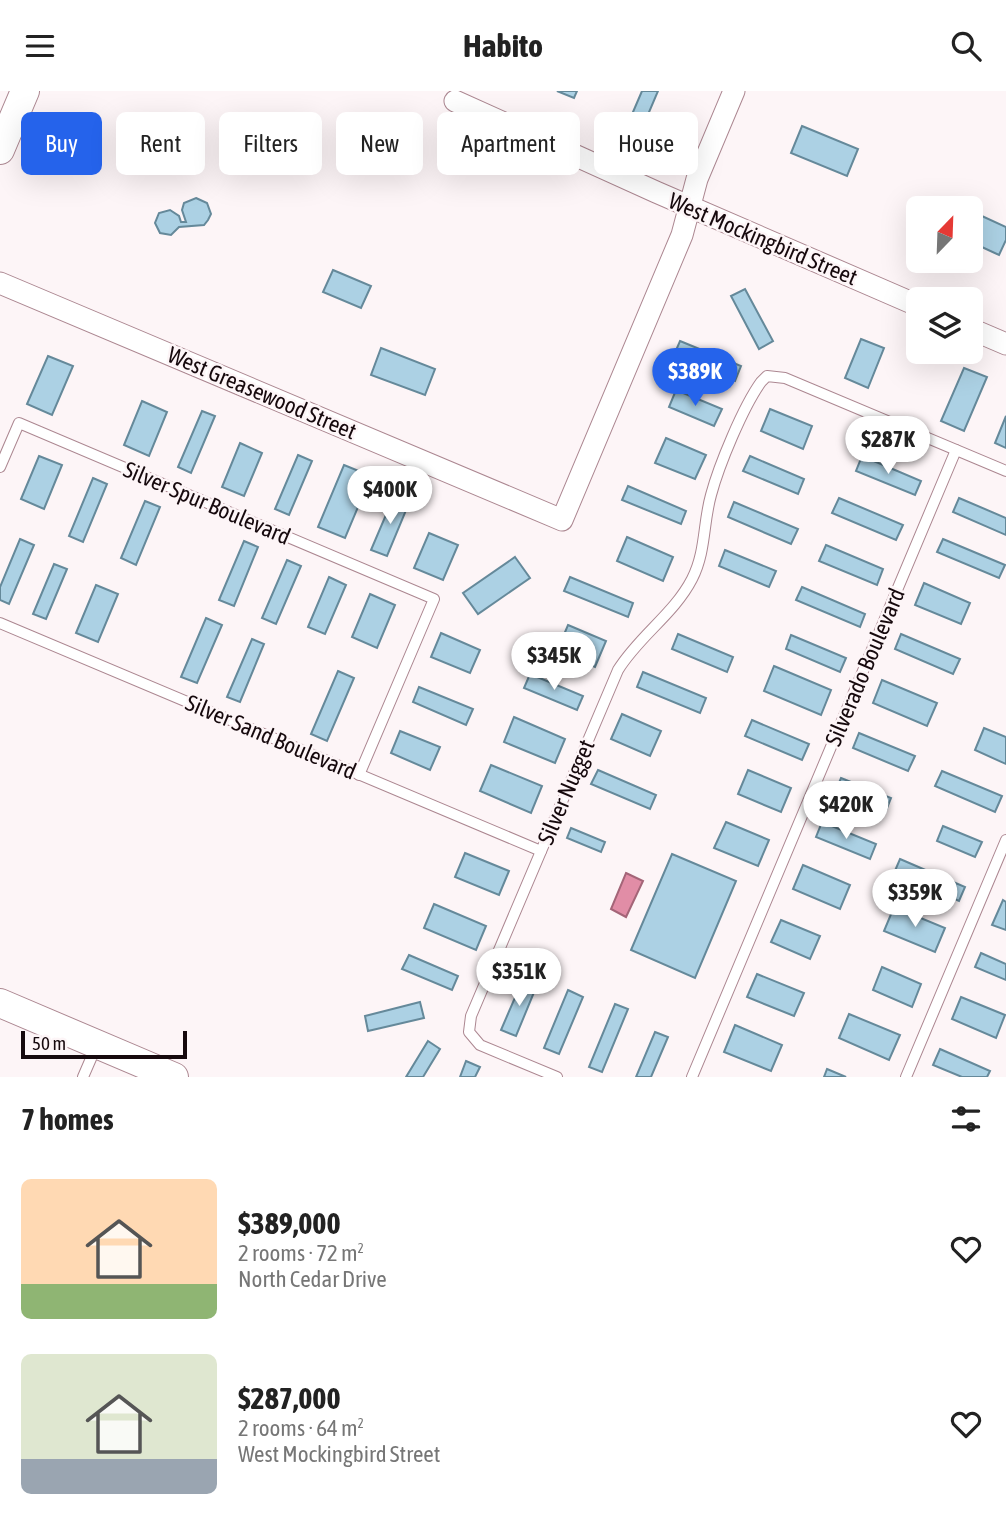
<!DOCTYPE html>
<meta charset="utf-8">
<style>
:root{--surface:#fff;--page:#f2f2f2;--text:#222;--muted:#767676;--accent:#2563eb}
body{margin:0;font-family:"Asap Condensed",sans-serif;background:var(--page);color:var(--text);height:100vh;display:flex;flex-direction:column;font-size:26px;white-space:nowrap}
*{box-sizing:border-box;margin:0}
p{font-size:23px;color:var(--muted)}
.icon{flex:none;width:38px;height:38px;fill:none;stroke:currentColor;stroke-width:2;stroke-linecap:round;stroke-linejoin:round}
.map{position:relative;height:986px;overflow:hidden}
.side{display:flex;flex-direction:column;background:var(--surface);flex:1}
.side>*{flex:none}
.guide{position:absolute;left:21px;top:21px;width:964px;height:63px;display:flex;gap:14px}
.needle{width:46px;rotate:23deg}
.fabs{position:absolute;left:906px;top:105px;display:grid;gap:14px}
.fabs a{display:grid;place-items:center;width:77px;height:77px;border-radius:10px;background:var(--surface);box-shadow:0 7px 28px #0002;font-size:35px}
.scale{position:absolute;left:21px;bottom:18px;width:166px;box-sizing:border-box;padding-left:7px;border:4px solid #16090d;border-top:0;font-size:19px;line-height:24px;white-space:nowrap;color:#16090d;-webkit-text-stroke:5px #fdf5f7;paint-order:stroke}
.price{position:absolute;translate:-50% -60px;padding:0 16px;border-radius:24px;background:#fff;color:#222;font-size:23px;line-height:46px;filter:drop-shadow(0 2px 4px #0008)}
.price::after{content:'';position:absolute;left:50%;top:42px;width:21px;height:16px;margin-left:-10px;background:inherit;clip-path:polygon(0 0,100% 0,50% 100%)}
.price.selected{background:var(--accent);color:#fff}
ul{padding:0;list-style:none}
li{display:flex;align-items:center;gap:21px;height:175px;padding:0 21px}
li span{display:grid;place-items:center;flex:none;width:196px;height:140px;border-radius:10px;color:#555}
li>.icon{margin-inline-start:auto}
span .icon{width:84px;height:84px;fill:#fffc;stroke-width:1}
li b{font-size:30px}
h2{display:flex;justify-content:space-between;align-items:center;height:84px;padding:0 21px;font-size:30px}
.chip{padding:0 24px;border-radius:10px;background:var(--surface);box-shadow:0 7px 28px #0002;font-size:24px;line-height:63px}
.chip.selected{background:var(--accent);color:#fff}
header{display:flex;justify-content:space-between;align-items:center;height:91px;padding:0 21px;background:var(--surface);font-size:32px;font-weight:700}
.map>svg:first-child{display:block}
</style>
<header><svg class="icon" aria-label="menu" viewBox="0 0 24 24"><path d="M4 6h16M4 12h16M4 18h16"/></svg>Habito<svg class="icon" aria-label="search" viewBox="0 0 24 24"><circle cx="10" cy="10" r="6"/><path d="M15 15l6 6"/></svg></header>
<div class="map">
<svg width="1006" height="986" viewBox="0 0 1006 986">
<rect width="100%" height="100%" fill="#fdf5f7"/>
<!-- water -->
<path fill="#e18da6" stroke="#a46578" stroke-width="2" d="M626,782L643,790L626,826L611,818Z"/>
<!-- building -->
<g fill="#acd1e4" stroke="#65899a" stroke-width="2">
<path d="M557,0H577L574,7Z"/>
<path d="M642,0H658L644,33L630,28Z"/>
<path d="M802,35L858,58L847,85L791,62Z"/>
<path d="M196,107L207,112L211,123L208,129L204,134L179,136L171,144L160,142L155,132L159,122L170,119L179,125L181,131H186L182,119L184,112Z"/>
<path d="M971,120L1006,136V149L999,164L971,151Z"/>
<path d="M333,179L371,195L361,217L323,201Z"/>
<path d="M745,198L773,250L759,258L731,205Z"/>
<path d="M861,248L884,257L868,297L845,287Z"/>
<path d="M680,250L741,275L735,290L674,264Z"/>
<path d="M381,257L435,278L425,304L371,284Z"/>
<path d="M48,265L73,275L52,324L27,313Z"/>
<path d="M964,277L987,286L964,340L941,330Z"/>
<path d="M676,299L722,318L714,335L669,316Z"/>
<path d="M142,310L167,321L149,365L124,354Z"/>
<path d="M770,318L812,335L803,358L761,340Z"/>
<path d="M202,320L215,325L191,382L178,376Z"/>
<path d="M1006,325V357L995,352Z"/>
<path d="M666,347L706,364L695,388L655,372Z"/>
<path d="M240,352L262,362L244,405L222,396Z"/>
<path d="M298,364L312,370L289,424L275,418Z"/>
<path d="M39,365L62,374L44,418L21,408Z"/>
<path d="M750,365L804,388L798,403L743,380Z"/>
<path d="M862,365L921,390L915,404L856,380Z"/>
<path d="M344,374L371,385L345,447L318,436Z"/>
<path d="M93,387L107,393L83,451L69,445Z"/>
<path d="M628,395L686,420L681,433L622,409Z"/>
<path d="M394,405L409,412L387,465L371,459Z"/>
<path d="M839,407L903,434L896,449L832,422Z"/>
<path d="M959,407L1006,427V444L953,421Z"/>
<path d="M145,410L160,416L136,474L121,467Z"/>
<path d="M734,411L798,438L791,453L728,426Z"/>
<path d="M429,442L458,454L443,489L414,477Z"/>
<path d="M627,446L673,466L663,490L617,470Z"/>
<path d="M20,448L34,454L9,513L0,509V496Z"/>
<path d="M943,448L1005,474L999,487L937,461Z"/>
<path d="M244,450L258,456L234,515L219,509Z"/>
<path d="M826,454L883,478L877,494L819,470Z"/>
<path d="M725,459L776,480L769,496L719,475Z"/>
<path d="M515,466L530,487L478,523L463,502Z"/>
<path d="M287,469L301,475L276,533L262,527Z"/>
<path d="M54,473L67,478L46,528L33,523Z"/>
<path d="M329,486L346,494L325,543L308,536Z"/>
<path d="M570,486L633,512L628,526L564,500Z"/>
<path d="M924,492L970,512L961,533L915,514Z"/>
<path d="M96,494L118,503L98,551L76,542Z"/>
<path d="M802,496L865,523L860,536L796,509Z"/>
<path d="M370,503L395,514L377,557L352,546Z"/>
<path d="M206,527L222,534L197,592L181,586Z"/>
<path d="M568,534L606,550L595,576L557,560Z"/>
<path d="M441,542L480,559L470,582L431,566Z"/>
<path d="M678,543L733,566L727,581L672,558Z"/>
<path d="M901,543L960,568L953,583L895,558Z"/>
<path d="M791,544L846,567L840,581L786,558Z"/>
<path d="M252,548L264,553L240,611L227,606Z"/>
<path d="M774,575L831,599L821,624L764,600Z"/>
<path d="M338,580L354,587L327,650L311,643Z"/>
<path d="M643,581L706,607L700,622L637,596Z"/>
<path d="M530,583L583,605L577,619L524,597Z"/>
<path d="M882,589L937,612L927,635L873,612Z"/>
<path d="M419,596L473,618L466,634L413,611Z"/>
<path d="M622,623L661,640L650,665L611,648Z"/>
<path d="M514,626L565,648L555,672L504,651Z"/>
<path d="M752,629L809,653L802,669L745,645Z"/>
<path d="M984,637L1006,646V673L975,659Z"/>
<path d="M400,640L440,656L430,679L391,662Z"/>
<path d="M859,642L915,665L908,680L853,657Z"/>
<path d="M491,674L542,695L531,722L480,700Z"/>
<path d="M598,679L656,704L650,718L591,693Z"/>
<path d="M748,679L791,697L781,721L738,703Z"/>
<path d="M942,680L1002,705L995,721L935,695Z"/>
<path d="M841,687L891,707L885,722L835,701Z"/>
<path d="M726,731L769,749L758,775L714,757Z"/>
<path d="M822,731L876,753L870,768L816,746Z"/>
<path d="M943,735L982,751L975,766L937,750Z"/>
<path d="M571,737L605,751L601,761L567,747Z"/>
<path d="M465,762L509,780L499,804L455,786Z"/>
<path d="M672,763L736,790L695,887L631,859Z"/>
<path d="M900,768L965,796L959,810L894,782Z"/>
<path d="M803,774L850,794L840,818L793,798Z"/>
<path d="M1003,809L1006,811V839L992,834Z"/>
<path d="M434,813L486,835L476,859L424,837Z"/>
<path d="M894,816L945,837L935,861L884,840Z"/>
<path d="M781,829L820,845L810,868L771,851Z"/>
<path d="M981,862L1006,873V889L975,876Z"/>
<path d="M409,864L458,885L452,899L402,878Z"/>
<path d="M882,876L921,893L912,916L873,899Z"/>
<path d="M757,883L804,902L794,925L747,906Z"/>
<path d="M523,888L537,894L516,945L501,939Z"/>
<path d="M568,899L583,906L559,963L544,957Z"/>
<path d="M961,906L1005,924L996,947L952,928Z"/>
<path d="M420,911L424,927L368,940L365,925Z"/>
<path d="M615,913L628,918L602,981L589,976Z"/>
<path d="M849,923L900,944L889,969L839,947Z"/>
<path d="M735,934L782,954L771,980L724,961Z"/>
<path d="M655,941L668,946L651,986H636Z"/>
<path d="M428,950L440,958L423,986H406Z"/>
<path d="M940,958L990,980L987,986H962L933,974Z"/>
<path d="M466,970L480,976L475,986H460Z"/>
<path d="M827,978L846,986H824Z"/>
</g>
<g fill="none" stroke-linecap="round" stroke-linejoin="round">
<defs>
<g id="lane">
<path d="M0,376L19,332L434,508L359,684"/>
<path d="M0,532L541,760"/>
<path d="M83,986L96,956"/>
<path d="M557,986L480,954L469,941L471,925L618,579C639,545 674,523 692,488C706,461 703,432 711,404C719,374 743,316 761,291L767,285L785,287L1006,380"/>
<path d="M692,986L956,359"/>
<path d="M906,986L1006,749"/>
</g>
<g id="street">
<path d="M455,10L656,101L919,215"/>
<path d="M0,192L562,429L682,144L697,88L734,0"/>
<path d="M971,238L1006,253"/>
</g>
<g id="secondary">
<path d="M0,59L25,0"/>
<path d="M0,912L174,986"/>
</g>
</defs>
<!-- lane casing -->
<use href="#lane" stroke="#ac8791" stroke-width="12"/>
<!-- street casing -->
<use href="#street" stroke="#ac8791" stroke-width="23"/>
<!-- secondary casing -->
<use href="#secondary" stroke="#ac8791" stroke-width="30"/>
<!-- lane -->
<use href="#lane" stroke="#fff" stroke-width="10"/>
<!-- street -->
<use href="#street" stroke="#fff" stroke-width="21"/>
<!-- secondary -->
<use href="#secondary" stroke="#fff" stroke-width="28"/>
</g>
<g text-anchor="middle" stroke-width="5" stroke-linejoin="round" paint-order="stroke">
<!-- street labels -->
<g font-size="23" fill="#16090d" stroke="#fdf5f7">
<text transform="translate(763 148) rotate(23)" y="8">West Mockingbird Street</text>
<text transform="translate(262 302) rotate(23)" y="8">West Greasewood Street</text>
<text transform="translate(207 412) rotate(23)" y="8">Silver Spur Boulevard</text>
<text transform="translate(865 576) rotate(-67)" y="8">Silverado Boulevard</text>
<text transform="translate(271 646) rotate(23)" y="8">Silver Sand Boulevard</text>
<text transform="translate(566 701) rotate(-67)" y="8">Silver Nugget</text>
</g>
</g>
</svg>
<div class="fabs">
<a><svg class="needle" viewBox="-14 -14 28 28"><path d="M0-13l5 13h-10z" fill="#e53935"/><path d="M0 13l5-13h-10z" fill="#767676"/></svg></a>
<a><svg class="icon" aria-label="layers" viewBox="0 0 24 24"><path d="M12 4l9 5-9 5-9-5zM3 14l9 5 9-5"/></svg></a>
</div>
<div class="scale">50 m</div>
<b class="price selected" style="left:695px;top:317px">$389K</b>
<b class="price" style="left:888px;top:385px">$287K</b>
<b class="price" style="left:390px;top:435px">$400K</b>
<b class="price" style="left:554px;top:601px">$345K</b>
<b class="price" style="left:846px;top:750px">$420K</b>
<b class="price" style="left:915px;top:838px">$359K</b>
<b class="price" style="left:519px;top:917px">$351K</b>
<div class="guide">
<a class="chip selected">Buy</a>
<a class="chip">Rent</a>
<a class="chip">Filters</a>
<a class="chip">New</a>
<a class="chip">Apartment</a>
<a class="chip">House</a>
</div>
</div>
<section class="side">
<h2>7 homes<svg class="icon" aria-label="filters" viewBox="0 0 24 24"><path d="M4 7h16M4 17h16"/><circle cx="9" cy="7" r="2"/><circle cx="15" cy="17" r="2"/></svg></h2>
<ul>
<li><span style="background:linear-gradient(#ffd9b3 75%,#8fb573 0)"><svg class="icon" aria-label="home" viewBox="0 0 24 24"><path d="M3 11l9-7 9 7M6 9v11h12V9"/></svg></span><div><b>$389,000</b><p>2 rooms · 72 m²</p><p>North Cedar Drive</p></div><svg class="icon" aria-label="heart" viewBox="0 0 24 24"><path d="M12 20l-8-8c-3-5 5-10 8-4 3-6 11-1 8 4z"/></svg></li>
<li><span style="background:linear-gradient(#dfe7d0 75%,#9aa5b1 0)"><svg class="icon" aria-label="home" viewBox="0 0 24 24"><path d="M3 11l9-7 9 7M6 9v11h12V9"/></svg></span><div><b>$287,000</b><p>2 rooms · 64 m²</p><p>West Mockingbird Street</p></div><svg class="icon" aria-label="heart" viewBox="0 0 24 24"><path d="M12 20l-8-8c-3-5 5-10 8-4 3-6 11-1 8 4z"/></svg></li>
</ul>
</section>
